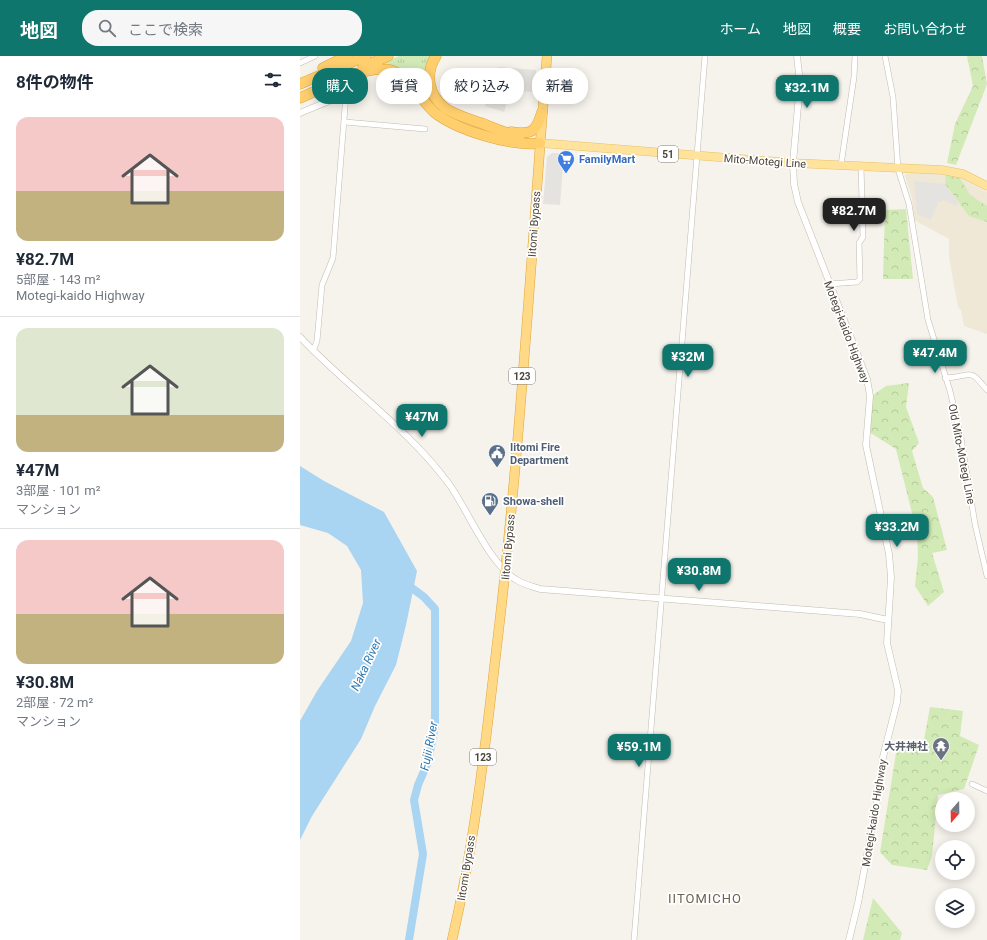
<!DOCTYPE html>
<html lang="ja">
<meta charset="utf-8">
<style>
:root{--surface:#fff;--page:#f6f6f7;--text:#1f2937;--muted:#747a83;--line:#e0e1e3;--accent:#0f766e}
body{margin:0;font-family:Roboto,"Noto Sans JP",sans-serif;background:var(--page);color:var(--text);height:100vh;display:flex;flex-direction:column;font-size:15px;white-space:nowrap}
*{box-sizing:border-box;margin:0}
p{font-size:13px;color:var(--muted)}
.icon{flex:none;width:22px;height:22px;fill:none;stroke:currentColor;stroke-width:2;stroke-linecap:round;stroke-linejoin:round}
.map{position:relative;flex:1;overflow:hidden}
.panel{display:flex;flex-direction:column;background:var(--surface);width:300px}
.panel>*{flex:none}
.banner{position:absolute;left:12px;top:12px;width:380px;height:36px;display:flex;gap:8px}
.needle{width:26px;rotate:200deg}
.tools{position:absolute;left:635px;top:736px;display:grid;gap:8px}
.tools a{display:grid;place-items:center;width:40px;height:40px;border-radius:50%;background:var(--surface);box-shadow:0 2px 10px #0003;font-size:20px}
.price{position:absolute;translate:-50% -34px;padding:0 9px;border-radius:8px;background:var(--accent);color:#fff;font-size:13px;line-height:26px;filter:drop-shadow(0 1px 2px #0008)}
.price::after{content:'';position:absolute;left:50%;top:24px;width:12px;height:9px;margin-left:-6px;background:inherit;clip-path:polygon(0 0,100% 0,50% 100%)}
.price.current{background:#222;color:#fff}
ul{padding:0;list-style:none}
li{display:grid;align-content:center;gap:8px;height:212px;padding:0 16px}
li+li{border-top:1px solid var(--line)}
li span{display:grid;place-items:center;height:124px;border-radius:12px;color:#555}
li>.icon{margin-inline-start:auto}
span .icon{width:72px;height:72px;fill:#fffc;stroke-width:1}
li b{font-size:17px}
h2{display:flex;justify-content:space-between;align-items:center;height:48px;padding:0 16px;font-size:17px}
.chip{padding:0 14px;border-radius:16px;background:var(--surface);box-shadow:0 2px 10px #0003;font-size:14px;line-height:36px}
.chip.current{background:var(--accent);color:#fff}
header{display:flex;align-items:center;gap:24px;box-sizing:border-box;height:56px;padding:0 20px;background:var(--accent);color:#fff}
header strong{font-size:19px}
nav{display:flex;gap:22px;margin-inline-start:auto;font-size:14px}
.search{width:280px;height:36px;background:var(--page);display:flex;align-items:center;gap:10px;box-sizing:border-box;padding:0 14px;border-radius:16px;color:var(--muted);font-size:15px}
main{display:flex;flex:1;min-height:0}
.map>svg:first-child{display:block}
</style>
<header>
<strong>地図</strong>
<div class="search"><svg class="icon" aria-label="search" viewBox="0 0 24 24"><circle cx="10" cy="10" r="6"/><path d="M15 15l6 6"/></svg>ここで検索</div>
<nav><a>ホーム</a><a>地図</a><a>概要</a><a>お問い合わせ</a></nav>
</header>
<main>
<section class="panel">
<h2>8件の物件<svg class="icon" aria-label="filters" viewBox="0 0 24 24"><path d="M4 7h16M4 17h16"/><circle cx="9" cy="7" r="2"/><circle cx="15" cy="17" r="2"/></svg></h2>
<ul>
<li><span style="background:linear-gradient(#f6c9c9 60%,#c2b280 0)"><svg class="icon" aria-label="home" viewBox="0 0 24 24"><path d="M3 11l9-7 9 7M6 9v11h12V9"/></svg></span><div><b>¥82.7M</b><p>5部屋 · 143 m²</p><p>Motegi-kaido Highway</p></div></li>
<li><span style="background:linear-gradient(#dfe7d0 70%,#c2b280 0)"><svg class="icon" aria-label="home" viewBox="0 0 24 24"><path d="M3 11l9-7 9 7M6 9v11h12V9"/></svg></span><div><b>¥47M</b><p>3部屋 · 101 m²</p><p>マンション</p></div></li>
<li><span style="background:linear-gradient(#f6c9c9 60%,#c2b280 0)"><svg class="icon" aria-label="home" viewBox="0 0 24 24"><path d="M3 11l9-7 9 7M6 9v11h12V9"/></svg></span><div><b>¥30.8M</b><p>2部屋 · 72 m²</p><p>マンション</p></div></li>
</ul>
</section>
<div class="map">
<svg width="687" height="884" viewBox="0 0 687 884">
<defs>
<pattern id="grass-tufts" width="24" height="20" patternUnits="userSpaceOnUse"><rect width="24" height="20" fill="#d2eab5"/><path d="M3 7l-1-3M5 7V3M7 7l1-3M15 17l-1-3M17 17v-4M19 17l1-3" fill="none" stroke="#b6ca9c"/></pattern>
<pattern id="forest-crowns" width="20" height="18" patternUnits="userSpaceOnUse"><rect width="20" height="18" fill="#d2eab5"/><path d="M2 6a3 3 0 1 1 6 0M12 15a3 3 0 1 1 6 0" fill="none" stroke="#b6ca9c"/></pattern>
</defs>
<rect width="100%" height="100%" fill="#f6f3ec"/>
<!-- education -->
<path fill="#efe8d6" d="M613,117L636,118L660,122L687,136V278L664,270L661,254L658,251L649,201V183L614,164L612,142L605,120V118Z"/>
<!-- grass -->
<path fill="url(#grass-tufts)" d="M99,0H132L126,27L159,60L158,66L138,56L123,39L79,9Z"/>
<!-- forest -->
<g fill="url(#forest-crowns)">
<path d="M667,0H682L687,28L656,109L647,107L655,68L673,30Z"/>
<path d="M646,119L660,122L670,139L687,150V166L669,160L645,128Z"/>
<path d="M606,153L613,223H583L585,154Z"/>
<path d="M609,327L606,351L619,387L612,395L623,432L633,441L647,494L632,497L644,536L628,550L615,530L618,501L617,477L596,393L569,376L573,339L586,330Z"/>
<path d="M630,651L663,655L660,680L679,689L664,733L638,739L632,800L627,814L592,809L580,796L598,685L623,689Z"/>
<path d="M573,842L602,877L600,884H563Z"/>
</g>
<!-- parking -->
<g fill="#e5e3e0">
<path d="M198,11L236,14L234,36L197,34Z"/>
<path d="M187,40L207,46L204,56L185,50Z"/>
<path d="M252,97L272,98L271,111L263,110L260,149L243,148L247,101Z"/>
<path d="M614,125L645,128L658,147L656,150L644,144L638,147L631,164L617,158Z"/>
</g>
<!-- water -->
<path fill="#a9d4f2" d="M0,410L24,425L84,456L117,515L106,569L96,609L75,650L61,683L12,760L0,784V665L17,635L51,585L63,547L61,514L47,490L28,477L0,469Z"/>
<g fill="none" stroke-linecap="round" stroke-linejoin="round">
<!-- river -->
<path stroke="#a9d4f2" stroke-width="8" d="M105,527L124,541L135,553V669L128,706L118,729L114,744L123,798L109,884"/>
<defs>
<g id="minor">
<path d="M585,0L593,41L598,113L609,148L628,264L650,335L661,382L675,468L687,520"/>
<path d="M0,7L15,0"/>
<path d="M45,66L125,73"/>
<path d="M541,109L554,21L555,0"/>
<path d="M529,228L557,226L560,223L559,187L563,181L561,110"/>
<path d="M13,295L17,285L22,229L33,202L47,26"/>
<path d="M645,322C672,321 668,310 687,334"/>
<path d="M672,728L687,735"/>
<path d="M334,884L405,0"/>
</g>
<g id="tertiary">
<path d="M497,0L500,27L493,107L494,128L498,146L567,323L570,340L566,389L589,498L591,521L587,587L598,634L597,646L583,701L576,752L558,847L549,884"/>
<path d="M0,57L46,38"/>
<path d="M0,281C48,332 107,371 149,428C169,456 187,504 215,523C222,528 231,530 240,533L560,558L588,564"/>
</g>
<path id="primary" d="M240,87L493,107L642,114L663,118L687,130"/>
<path id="trunk" d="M152,884C174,790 185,693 196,597C220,399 231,199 247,0"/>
<g id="motorway">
<path d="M136,0C125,17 128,39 145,52C155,59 169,63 181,67C194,72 206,77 219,81"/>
<path d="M63,11L88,0"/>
<path d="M23,12L47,0"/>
<path d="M0,28L66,0"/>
<path d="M0,42C21,33 61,12 82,13C108,13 117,41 134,56C156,74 212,91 240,87"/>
<path d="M211,76C232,79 236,76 242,56"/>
</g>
</defs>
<!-- minor casing -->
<use href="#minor" stroke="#c2bbae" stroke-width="6"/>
<!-- tertiary casing -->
<use href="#tertiary" stroke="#c2bbae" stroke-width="7"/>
<!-- primary casing -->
<use href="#primary" stroke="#e6c16a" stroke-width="9"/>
<!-- trunk casing -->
<use href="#trunk" stroke="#e0a43c" stroke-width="10"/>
<!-- motorway casing -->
<use href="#motorway" stroke="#e0a43c" stroke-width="11"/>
<!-- minor -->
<use href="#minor" stroke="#fff" stroke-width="5"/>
<!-- tertiary -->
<use href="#tertiary" stroke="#fff" stroke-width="6"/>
<!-- primary -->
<use href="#primary" stroke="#ffe39c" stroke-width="8"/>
<!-- trunk -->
<use href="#trunk" stroke="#ffd985" stroke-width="9"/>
<!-- motorway -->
<use href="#motorway" stroke="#ffcf6e" stroke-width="10"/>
</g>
<!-- icons -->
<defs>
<symbol id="supermarket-pin" viewBox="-11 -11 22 30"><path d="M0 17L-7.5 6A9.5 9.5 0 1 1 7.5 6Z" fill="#3f7fe0" stroke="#fff"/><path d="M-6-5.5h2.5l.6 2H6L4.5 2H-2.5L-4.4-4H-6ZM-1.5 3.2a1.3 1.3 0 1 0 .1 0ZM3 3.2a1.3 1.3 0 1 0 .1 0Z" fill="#fff"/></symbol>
<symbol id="civic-pin" viewBox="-11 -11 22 30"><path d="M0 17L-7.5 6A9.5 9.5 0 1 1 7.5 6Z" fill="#5c6f8a" stroke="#fff"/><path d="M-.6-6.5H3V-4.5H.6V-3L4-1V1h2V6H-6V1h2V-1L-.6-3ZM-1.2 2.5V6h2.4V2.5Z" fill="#fff"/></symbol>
<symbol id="fuel-pin" viewBox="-11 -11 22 30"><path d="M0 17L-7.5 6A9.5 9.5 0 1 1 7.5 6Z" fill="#5c6f8a" stroke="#fff"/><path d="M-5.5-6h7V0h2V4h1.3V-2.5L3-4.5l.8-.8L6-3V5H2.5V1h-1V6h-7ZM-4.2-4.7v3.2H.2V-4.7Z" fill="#fff"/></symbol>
<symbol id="temple-pin" viewBox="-11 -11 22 30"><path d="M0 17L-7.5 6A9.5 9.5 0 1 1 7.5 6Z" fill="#6b7280" stroke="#fff"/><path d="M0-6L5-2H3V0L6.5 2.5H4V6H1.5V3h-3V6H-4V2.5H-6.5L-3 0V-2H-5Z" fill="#fff"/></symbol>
</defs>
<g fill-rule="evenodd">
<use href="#supermarket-pin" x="256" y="93" width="20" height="27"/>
<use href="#civic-pin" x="187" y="387" width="20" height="27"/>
<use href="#fuel-pin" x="180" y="435" width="20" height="27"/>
<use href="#temple-pin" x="631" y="680" width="20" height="27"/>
</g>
<g text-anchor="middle" stroke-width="3.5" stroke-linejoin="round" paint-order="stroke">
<!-- shield labels -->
<g fill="#fff" stroke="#817c74" stroke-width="1">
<rect x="358" y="90" width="20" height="16" rx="3"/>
<rect x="209" y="312" width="26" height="16" rx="3"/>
<rect x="170" y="693" width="26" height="16" rx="3"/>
</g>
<g font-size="10" font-weight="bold" fill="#4b4439">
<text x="368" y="102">51</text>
<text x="222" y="324">123</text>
<text x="183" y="705">123</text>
</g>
<!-- shop labels -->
<g font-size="11" font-weight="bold" fill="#366cbe" stroke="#fff" text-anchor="start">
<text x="279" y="107">FamilyMart</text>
</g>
<!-- street labels -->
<g font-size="11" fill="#4b4439" stroke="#fff">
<text transform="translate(465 105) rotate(4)" y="4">Mito-Motegi Line</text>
<text transform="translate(234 168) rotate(-86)" y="4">Iitomi Bypass</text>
<text transform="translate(547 276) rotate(69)" y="4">Motegi-kaido Highway</text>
<text transform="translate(662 398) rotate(79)" y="4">Old Mito-Motegi Line</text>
<text transform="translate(208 491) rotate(-85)" y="4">Iitomi Bypass</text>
<text transform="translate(574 757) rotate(-81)" y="4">Motegi-kaido Highway</text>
<text transform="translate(166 812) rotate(-81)" y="4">Iitomi Bypass</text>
</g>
<!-- service labels -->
<g font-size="11" font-weight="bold" fill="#4e5e75" stroke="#fff" text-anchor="start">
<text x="210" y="395">Iitomi Fire<tspan x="210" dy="13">Department</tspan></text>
<text x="203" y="449">Showa-shell</text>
</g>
<!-- worship labels -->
<g font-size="11" font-weight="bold" fill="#5b616d" stroke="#fff" text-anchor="end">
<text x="628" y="694">大井神社</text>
</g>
<!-- water labels -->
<g font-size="12" font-style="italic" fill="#2e7ab2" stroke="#fff">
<text transform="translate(66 609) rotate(-65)" y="4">Naka River</text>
<text transform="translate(129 690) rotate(-79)" y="4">Fujii River</text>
</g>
<!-- quarter labels -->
<g font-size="13" letter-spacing="1" fill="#6e6250" stroke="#fff">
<text x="405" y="847">IITOMICHO</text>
</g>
</g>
</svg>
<div class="tools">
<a><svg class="needle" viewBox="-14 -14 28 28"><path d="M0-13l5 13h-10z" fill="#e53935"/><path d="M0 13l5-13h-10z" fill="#747a83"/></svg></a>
<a><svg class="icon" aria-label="locate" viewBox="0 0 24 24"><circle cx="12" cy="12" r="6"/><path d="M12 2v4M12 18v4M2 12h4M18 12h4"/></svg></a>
<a><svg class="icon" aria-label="layers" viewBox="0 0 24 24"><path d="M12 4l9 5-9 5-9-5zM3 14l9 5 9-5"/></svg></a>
</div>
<b class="price" style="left:507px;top:53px">¥32.1M</b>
<b class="price current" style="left:554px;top:176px">¥82.7M</b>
<b class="price" style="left:635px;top:318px">¥47.4M</b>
<b class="price" style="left:388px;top:322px">¥32M</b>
<b class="price" style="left:122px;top:382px">¥47M</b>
<b class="price" style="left:597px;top:492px">¥33.2M</b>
<b class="price" style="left:399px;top:536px">¥30.8M</b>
<b class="price" style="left:339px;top:712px">¥59.1M</b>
<div class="banner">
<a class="chip current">購入</a>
<a class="chip">賃貸</a>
<a class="chip">絞り込み</a>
<a class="chip">新着</a>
</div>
</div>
</main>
